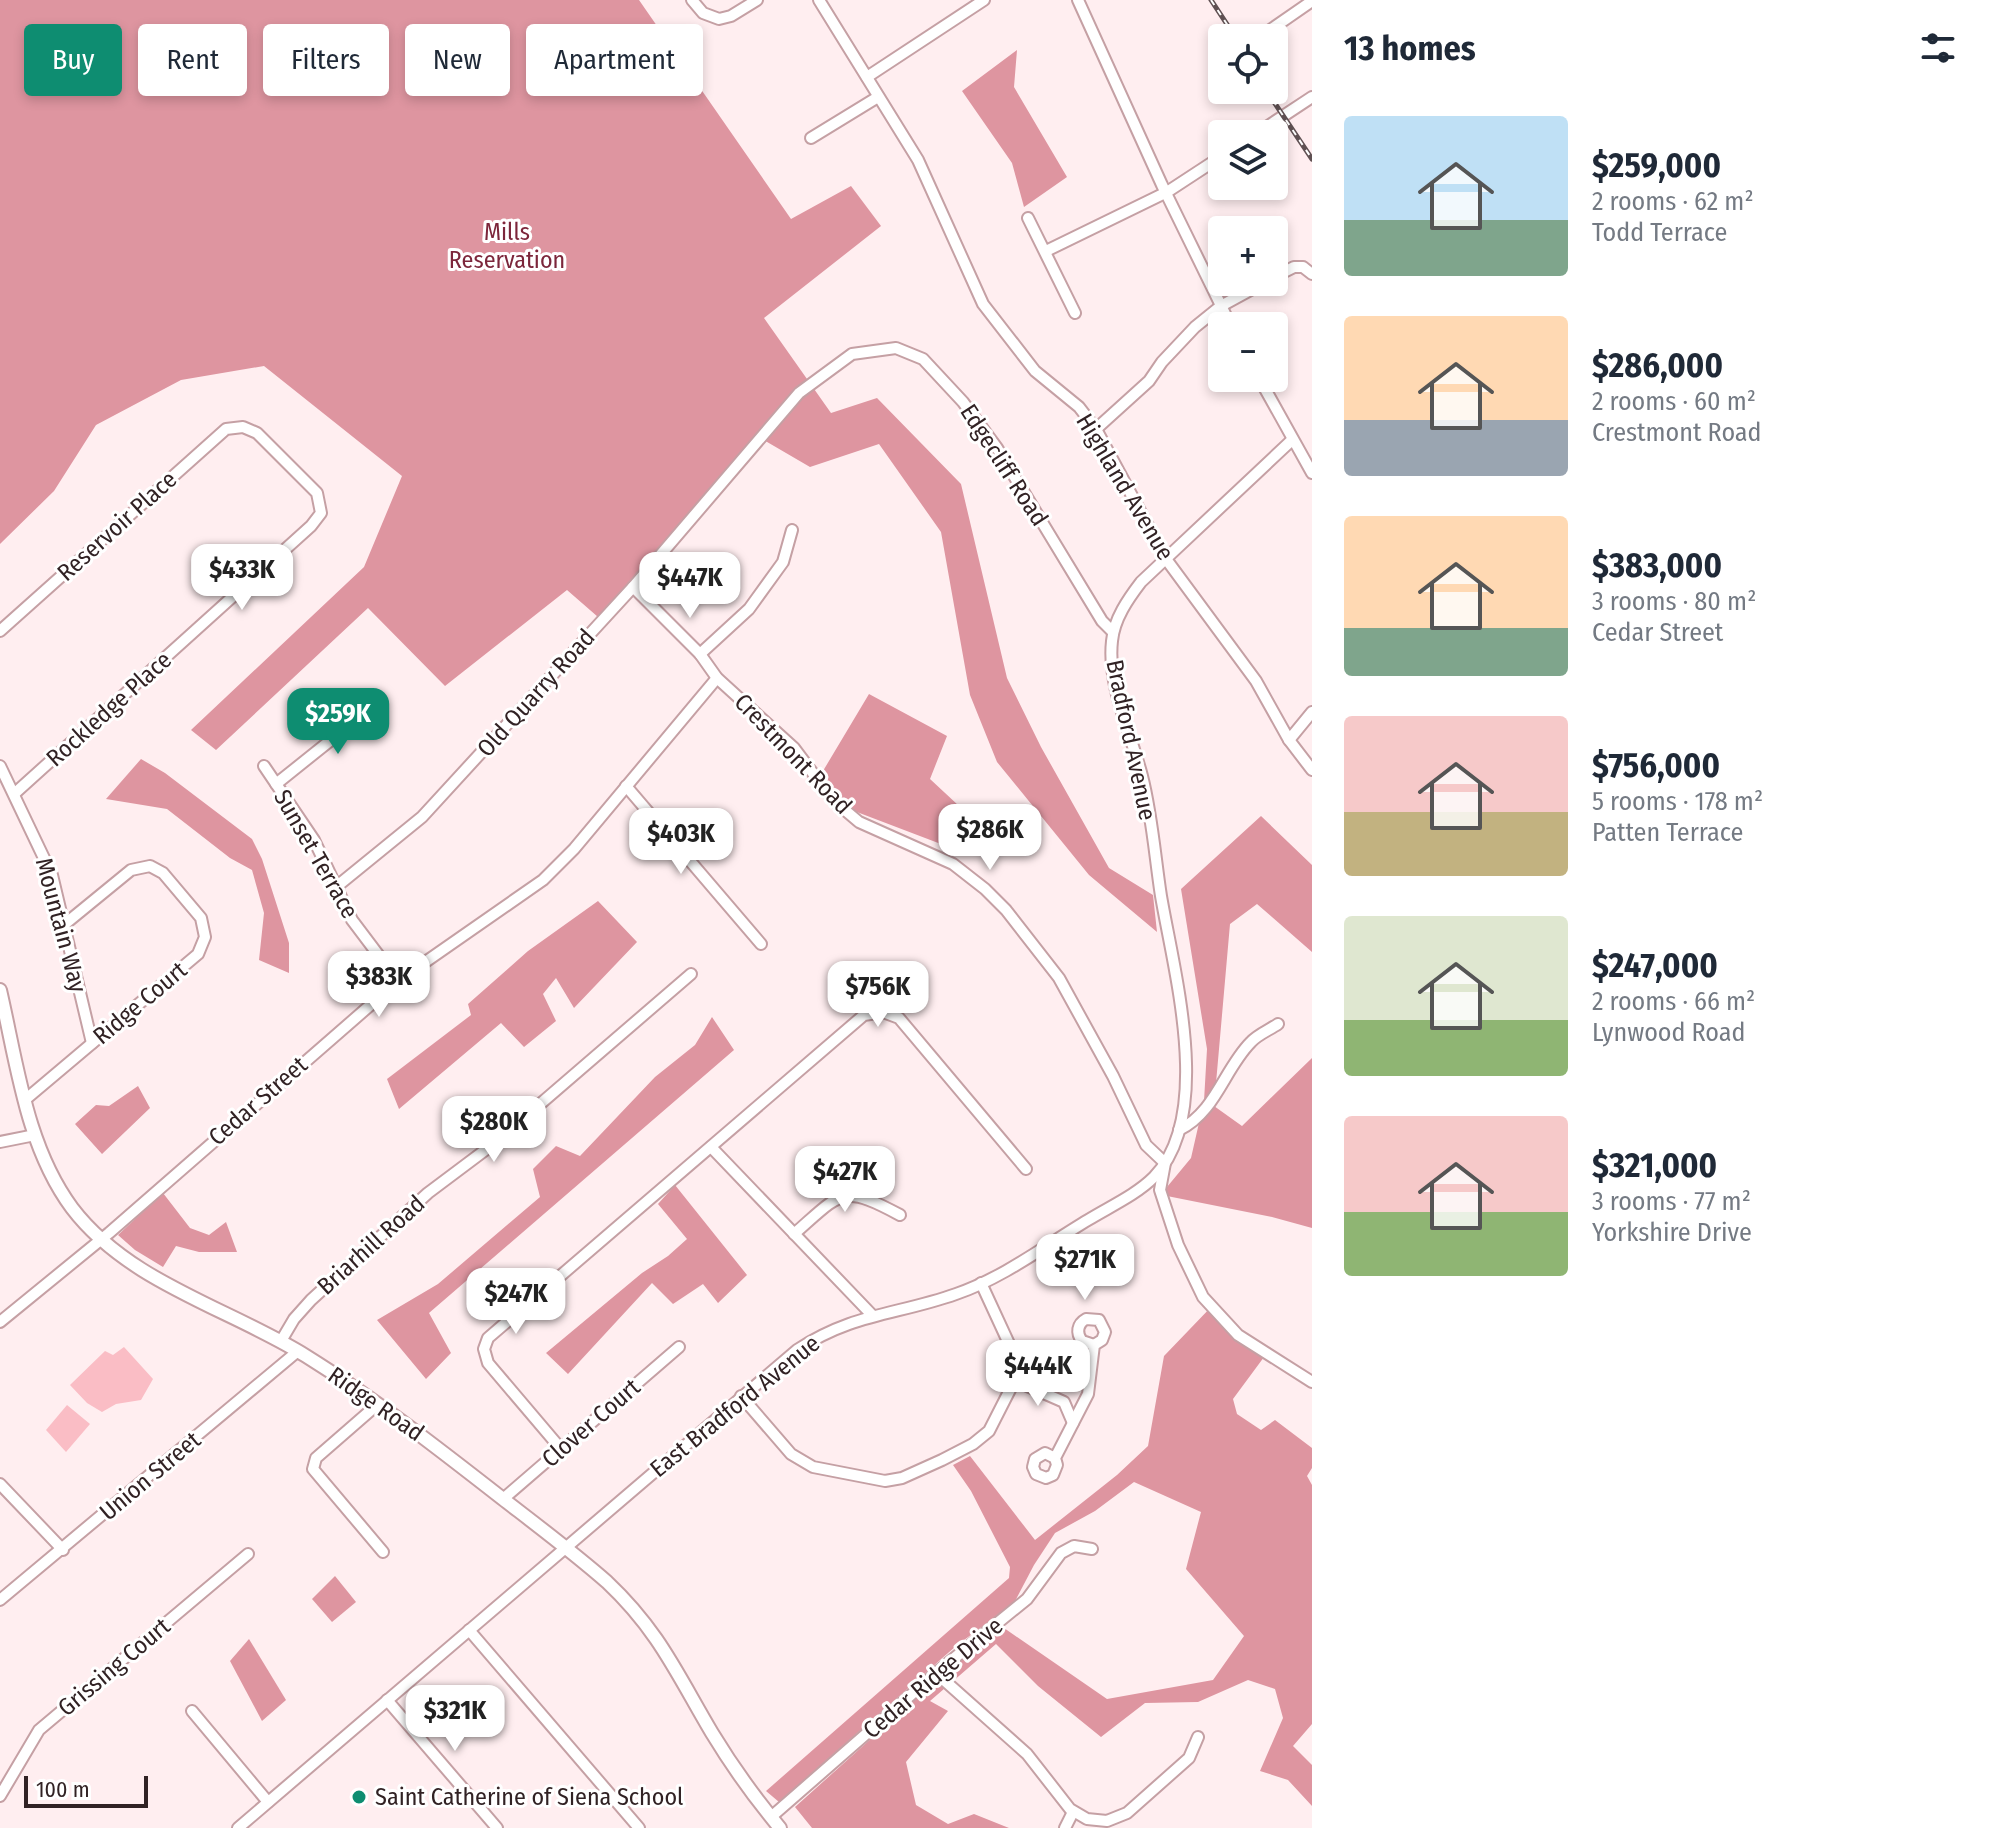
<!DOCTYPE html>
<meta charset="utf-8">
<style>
:root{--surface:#fff;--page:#f2f2f3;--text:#1f2937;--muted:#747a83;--accent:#0e8d71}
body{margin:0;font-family:"Fira Sans Condensed",sans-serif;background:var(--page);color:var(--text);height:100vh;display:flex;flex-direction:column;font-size:30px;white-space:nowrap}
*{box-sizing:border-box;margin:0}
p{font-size:26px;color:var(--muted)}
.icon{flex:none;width:44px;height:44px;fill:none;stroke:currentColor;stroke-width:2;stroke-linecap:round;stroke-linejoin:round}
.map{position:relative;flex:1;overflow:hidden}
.drawer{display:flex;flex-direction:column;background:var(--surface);width:680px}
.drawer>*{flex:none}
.top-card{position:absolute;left:24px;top:24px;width:760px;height:72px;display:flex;gap:16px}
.controls{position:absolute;left:1208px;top:24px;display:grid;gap:16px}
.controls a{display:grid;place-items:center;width:80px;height:80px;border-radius:8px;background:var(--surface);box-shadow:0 4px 12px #0003;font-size:40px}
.scale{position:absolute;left:24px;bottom:20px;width:124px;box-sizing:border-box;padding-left:8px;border:4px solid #312224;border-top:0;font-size:22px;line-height:28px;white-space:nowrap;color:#312224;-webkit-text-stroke:6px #fff;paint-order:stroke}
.price{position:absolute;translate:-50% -68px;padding:0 18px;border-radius:16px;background:#fff;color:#222;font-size:26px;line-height:52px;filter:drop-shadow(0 2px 4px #0008)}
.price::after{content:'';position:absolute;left:50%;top:48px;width:24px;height:18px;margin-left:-12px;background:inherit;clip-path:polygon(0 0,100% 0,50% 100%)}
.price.active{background:var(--accent);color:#fff}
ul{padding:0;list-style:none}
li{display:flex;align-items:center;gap:24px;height:200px;padding:0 32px}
li span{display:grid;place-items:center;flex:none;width:224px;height:160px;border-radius:8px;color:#555}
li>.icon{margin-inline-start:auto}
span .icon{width:96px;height:96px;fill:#fffc;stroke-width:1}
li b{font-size:34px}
h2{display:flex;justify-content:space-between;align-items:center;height:96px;padding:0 32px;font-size:34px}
.pill{padding:0 28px;border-radius:8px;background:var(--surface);box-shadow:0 4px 12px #0003;font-size:28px;line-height:72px}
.pill.active{background:var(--accent);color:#fff}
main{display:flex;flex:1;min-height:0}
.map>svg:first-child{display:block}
</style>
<main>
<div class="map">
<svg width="1312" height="1828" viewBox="0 0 1312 1828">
<rect width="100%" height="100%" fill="#ffeef0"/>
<!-- green -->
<g fill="#fabdc5">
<path d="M124,1347L153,1379L141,1400L116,1404L102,1412L87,1403L70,1385L105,1351L113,1355Z"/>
<path d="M67,1405L90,1424L66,1452L46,1430Z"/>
</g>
<!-- forest -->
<g fill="#de95a0">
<path d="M0,0H639L791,219L851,186L881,226L764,318L831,413L877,398L961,484L1007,678L1041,747L1109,868L1153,895L1157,932L1089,875L997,762L970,695L941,532L879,444L810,467L757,436L598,617L567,590L445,686L368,608L216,750L191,730L364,567L402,476L264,366L181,380L96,425L54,491L0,544Z"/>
<path d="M1017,50L1014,87L1067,177L1024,207L1012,163L962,91Z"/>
<path d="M869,694L947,736L930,779L973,819L954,849L849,809L820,776Z"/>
<path d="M141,759L165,773L252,839L262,859L289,943V973L259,960L264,913L252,870L230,858L167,809L106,799Z"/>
<path d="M1261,816L1312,865V952L1257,904L1230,924L1214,1106L1242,1126L1312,1058V1228L1272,1217L1167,1196V1187L1191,1158L1204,1101L1207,1049L1181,889Z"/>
<path d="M598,901L637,942L574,1008L556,978L543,994L556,1021L524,1047L501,1023L399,1109L387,1079L471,1015L468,1004L528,951Z"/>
<path d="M712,1017L734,1050L429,1313L451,1353L426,1379L377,1320L438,1284L540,1197L533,1169L556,1146L580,1156L655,1077L695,1045Z"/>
<path d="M138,1086L150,1108L102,1154L75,1124L96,1105L109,1106Z"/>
<path d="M675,1185L747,1275L718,1303L703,1284L673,1304L652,1283L568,1374L546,1353L642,1273L668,1256L687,1239L658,1204Z"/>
<path d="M163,1193L190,1228L209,1235L226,1222L237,1252H199L176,1246L163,1267L135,1250L118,1235Z"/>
<path d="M1213,1305L1267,1353L1233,1399L1237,1414L1261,1430L1275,1420L1312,1448V1468L1307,1476L1312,1485V1724L1293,1746L1312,1765V1806L1288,1780L1260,1771L1283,1718L1275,1689L1248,1680L1198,1702L1145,1703L1101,1737L1038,1686L996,1644L930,1701L948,1711L906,1762L916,1805L948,1824L974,1814L1009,1828H812L795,1807L933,1683L982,1642L1004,1628L1107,1699L1213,1680L1244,1636L1186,1569L1201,1512L1134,1482L1095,1511L1055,1533L1034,1565L1014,1603L956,1646L779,1802L766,1791L1009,1578L1010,1567L971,1491L953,1465L970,1456L1035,1540L1117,1475L1148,1446L1164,1356Z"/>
<path d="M335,1576L356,1602L332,1622L312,1599Z"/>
<path d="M249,1639L286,1700L262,1721L230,1661Z"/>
</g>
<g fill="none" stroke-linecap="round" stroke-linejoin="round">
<defs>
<g id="minor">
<path d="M692,0L703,13L719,19L731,16L757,0"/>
<path d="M819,0L918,160L983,304L1035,371L1079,407L1096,429L1166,559L1256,681L1289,740L1312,770"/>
<path d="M1078,0L1162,185L1231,326"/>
<path d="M1260,37L1312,1"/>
<path d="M867,77L984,0"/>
<path d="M1256,134L1312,97"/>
<path d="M811,138L878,97"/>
<path d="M1028,218L1075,313"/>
<path d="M1046,251L1167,192L1222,156"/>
<path d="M1274,277L1294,267H1303L1312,274"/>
<path d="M1259,378L1312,473"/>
<path d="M1096,429L1149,381L1162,362L1195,327L1221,306L1265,282"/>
<path d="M633,587L700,654L717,678L794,748L833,800L859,822L953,864L985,889L1006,910L1059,978L1113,1076L1146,1145L1165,1163L1160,1190L1178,1245L1203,1297L1238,1335L1312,1382"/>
<path d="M0,631L226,429L243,427L257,433L317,493L321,513L311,526L14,794"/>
<path d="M700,654L749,609L783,562L792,530"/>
<path d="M1289,740L1312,712"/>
<path d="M0,766L52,875L92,1043"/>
<path d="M264,766L314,840L352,920L398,981"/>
<path d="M276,784L356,720L366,701"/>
<path d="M626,786L761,944"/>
<path d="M336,887L422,817L633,587L799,393L852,354L896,348L923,359L963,402L997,448L1102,621L1113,632"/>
<path d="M26,1099L198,954L205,937L201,918L163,873L150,866L131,870L65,924"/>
<path d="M1179,1130C1216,1112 1224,1069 1251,1042C1257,1035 1269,1030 1278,1024"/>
<path d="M0,1142L35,1135"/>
<path d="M711,1147L872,1315"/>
<path d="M794,1234C841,1193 841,1183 900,1215"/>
<path d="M0,1322L109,1233L398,981L543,880L574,849L717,678"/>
<path d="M281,1341L294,1319L311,1300L428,1193L496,1142L691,974"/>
<path d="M1016,1381L1064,1402L1073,1423"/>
<path d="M741,1396L791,1454L813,1467L885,1481L902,1478L942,1460L973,1444L989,1431L1017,1376V1361L981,1283"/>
<path d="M378,1404L316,1458L313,1469L383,1552"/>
<path d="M561,1449L488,1363L484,1349L488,1338L864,1015L883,1012L899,1018L1026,1169"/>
<path d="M1055,1458L1057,1465L1053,1475L1046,1478L1036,1474L1033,1467L1035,1459L1045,1453L1055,1458L1088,1394L1094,1345L1102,1340L1105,1332L1099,1320L1086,1319C1077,1324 1076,1333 1082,1341L1094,1345"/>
<path d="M0,1484L63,1550"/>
<path d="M503,1499L679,1347"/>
<path d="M0,1600L298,1351"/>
<path d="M469,1630L639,1828"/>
<path d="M936,1673L1027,1754L1070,1809L1087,1819L1107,1821L1127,1813L1189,1758L1198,1737"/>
<path d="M387,1700L497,1828"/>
<path d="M192,1711L268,1802"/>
<path d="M0,1796L39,1730L248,1554"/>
<path d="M771,1817L936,1673L1027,1599L1061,1553L1074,1546L1092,1549"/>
<path d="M238,1828L797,1350C853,1313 897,1315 956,1294C1003,1278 1046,1245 1088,1220C1109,1207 1136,1195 1154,1177C1214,1115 1174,972 1161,896C1155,857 1152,815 1142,776C1131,733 1107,686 1112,641C1114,619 1128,599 1141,582L1292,440"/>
<path d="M1065,1828L1073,1812"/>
</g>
<path id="major" d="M0,990C17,1063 26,1146 72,1208C129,1283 229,1308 306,1356C375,1399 439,1449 503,1499C538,1526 574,1553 607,1582C659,1631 677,1674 712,1733C732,1766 755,1798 780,1828"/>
</defs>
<!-- minor casing -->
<use href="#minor" stroke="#c5a0a4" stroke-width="14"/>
<!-- major casing -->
<use href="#major" stroke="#c5a0a4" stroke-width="16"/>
<!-- minor -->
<use href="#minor" stroke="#fff" stroke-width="10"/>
<!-- major -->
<use href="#major" stroke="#fff" stroke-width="12"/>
<defs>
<g id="rail">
<path d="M1211,0L1236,38"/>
<path d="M1266,90L1312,159"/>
</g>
</defs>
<!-- rail casing -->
<use href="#rail" stroke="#605153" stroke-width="5"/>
<!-- rail -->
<use href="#rail" stroke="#fff" stroke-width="2" stroke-dasharray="6" stroke-linecap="butt"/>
</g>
<!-- markers -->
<circle fill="#0e8d71" stroke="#fff" stroke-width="3" cx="359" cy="1797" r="8"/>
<g text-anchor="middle" stroke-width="6" stroke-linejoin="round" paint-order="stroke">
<!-- park labels -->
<g font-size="24" fill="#7c263b" stroke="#fff">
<text x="507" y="240">Mills<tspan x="507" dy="28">Reservation</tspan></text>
</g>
<!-- street labels -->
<g font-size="24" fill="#312224" stroke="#fff">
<text transform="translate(1004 465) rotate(57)" y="8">Edgecliff Road</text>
<text transform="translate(1125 487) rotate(59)" y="8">Highland Avenue</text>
<text transform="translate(117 526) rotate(-42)" y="8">Reservoir Place</text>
<text transform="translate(536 693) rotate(-48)" y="8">Old Quarry Road</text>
<text transform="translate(109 709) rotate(-42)" y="8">Rockledge Place</text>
<text transform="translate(1131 740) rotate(78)" y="8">Bradford Avenue</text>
<text transform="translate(793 754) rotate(46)" y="8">Crestmont Road</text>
<text transform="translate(316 854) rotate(60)" y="8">Sunset Terrace</text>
<text transform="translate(61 925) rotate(75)" y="8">Mountain Way</text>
<text transform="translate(140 1003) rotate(-40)" y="8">Ridge Court</text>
<text transform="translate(258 1101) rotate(-41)" y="8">Cedar Street</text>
<text transform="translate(371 1245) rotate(-42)" y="8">Briarhill Road</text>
<text transform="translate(376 1404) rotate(35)" y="8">Ridge Road</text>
<text transform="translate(735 1406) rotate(-39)" y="8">East Bradford Avenue</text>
<text transform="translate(591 1423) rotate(-41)" y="8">Clover Court</text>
<text transform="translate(150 1476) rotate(-40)" y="8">Union Street</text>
<text transform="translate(114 1667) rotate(-40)" y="8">Grissing Court</text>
<text transform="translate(933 1678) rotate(-40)" y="8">Cedar Ridge Drive</text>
</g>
<!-- poi labels -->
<g font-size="24" fill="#312224" stroke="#fff" text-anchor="start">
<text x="375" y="1805">Saint Catherine of Siena School</text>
</g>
</g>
</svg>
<div class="controls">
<a><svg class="icon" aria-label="locate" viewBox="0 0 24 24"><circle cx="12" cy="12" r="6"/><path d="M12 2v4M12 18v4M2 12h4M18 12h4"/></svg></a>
<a><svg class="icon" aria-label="layers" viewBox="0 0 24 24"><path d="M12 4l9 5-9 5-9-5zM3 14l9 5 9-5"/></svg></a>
<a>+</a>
<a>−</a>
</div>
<div class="scale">100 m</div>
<b class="price" style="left:242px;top:612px">$433K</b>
<b class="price" style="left:690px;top:620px">$447K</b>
<b class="price active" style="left:338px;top:756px">$259K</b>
<b class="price" style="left:990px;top:872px">$286K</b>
<b class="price" style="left:681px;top:876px">$403K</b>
<b class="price" style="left:379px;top:1019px">$383K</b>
<b class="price" style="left:878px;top:1029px">$756K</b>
<b class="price" style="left:494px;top:1164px">$280K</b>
<b class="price" style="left:845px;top:1214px">$427K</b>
<b class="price" style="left:1085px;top:1302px">$271K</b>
<b class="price" style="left:516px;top:1336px">$247K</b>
<b class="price" style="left:1038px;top:1408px">$444K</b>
<b class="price" style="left:455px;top:1753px">$321K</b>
<div class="top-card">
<a class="pill active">Buy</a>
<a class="pill">Rent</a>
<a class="pill">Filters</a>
<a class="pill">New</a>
<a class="pill">Apartment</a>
</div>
</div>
<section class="drawer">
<h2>13 homes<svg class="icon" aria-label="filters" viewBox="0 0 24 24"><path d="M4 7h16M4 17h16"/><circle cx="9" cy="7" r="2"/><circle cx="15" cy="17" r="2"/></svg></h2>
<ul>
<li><span style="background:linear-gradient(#bfe0f5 65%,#7fa58c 0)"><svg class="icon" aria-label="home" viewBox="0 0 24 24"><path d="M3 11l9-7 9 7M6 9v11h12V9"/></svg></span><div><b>$259,000</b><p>2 rooms · 62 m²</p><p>Todd Terrace</p></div></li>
<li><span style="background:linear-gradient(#ffd9b3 65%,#9aa5b1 0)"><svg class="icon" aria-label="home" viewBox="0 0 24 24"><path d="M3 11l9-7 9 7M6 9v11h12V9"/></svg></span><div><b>$286,000</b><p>2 rooms · 60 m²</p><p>Crestmont Road</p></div></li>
<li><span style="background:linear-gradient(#ffd9b3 70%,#7fa58c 0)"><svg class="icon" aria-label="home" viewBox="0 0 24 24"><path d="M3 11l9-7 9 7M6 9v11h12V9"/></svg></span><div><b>$383,000</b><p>3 rooms · 80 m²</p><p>Cedar Street</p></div></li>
<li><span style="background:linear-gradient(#f6c9c9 60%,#c2b280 0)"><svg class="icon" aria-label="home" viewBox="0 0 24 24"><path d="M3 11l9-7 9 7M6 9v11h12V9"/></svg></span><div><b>$756,000</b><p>5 rooms · 178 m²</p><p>Patten Terrace</p></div></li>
<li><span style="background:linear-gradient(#dfe7d0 65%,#8fb573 0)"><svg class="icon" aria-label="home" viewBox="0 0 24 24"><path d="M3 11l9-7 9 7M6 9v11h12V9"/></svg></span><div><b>$247,000</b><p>2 rooms · 66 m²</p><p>Lynwood Road</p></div></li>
<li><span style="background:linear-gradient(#f6c9c9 60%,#8fb573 0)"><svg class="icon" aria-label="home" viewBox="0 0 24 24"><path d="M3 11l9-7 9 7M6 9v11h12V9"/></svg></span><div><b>$321,000</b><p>3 rooms · 77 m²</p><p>Yorkshire Drive</p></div></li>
</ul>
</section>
</main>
